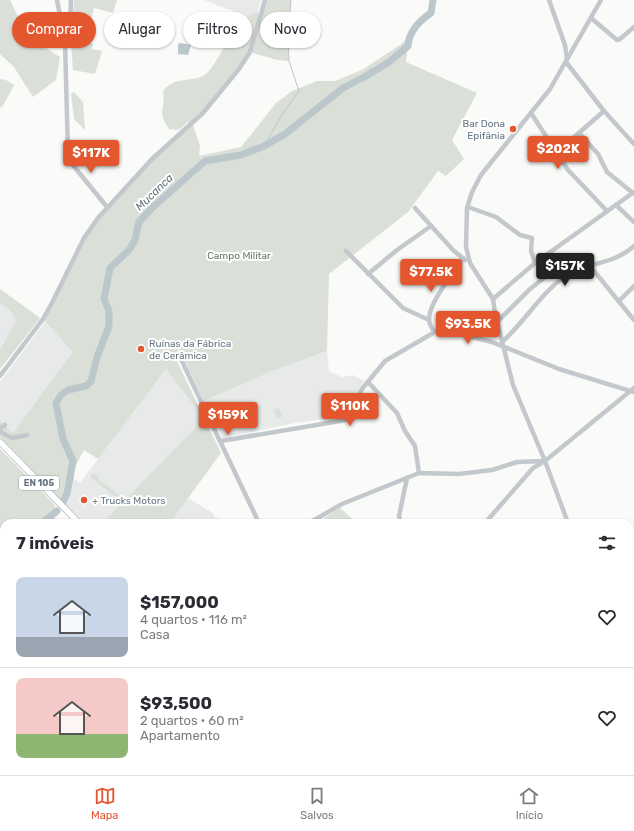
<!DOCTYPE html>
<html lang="pt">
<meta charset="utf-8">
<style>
:root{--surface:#fff;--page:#f7f7f7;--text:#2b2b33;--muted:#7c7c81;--line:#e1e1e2;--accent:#e4572e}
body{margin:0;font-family:Rubik,sans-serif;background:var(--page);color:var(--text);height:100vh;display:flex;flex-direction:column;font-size:15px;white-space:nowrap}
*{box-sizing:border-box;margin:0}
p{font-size:13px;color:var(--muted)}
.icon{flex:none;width:22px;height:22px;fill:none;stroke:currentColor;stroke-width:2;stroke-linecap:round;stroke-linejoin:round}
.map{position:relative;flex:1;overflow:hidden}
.drawer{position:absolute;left:0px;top:519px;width:634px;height:256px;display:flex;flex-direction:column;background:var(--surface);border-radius:12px 12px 0 0;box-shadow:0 1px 3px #0004}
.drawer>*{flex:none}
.hud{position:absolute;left:12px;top:12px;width:400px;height:36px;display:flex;gap:8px}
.price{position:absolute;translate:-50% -34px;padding:0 9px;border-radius:4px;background:var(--accent);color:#fff;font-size:13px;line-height:26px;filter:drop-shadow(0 1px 2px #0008)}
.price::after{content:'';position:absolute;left:50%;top:24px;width:12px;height:9px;margin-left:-6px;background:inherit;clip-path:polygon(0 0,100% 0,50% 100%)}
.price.on{background:#222;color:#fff}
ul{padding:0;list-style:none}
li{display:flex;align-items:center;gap:12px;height:100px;padding:0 16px}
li+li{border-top:1px solid var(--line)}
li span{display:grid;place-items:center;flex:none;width:112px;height:80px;border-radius:8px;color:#555}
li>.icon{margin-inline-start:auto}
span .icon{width:48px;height:48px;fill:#fffc;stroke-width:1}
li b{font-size:17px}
h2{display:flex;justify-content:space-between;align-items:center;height:48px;padding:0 16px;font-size:17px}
.tag{padding:0 14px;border-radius:18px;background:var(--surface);box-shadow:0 1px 3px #0004;font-size:14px;line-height:36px}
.tag.on{background:var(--accent);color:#fff}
.dock{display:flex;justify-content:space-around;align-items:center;height:56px;border-top:1px solid var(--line);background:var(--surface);font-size:11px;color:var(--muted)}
.dock a{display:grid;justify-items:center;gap:2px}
.dock .on{color:var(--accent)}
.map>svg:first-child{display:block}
</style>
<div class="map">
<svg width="634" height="775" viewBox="0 0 634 775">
<rect width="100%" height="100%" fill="#fafaf8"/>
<!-- built -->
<g fill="#e8e9e9">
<path d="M204,0H261L258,11L247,17Z"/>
<path d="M0,289L40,318L0,369Z"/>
<path d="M45,322L74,352L13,433L0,420V382Z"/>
<path d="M327,351L329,371L342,377L353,375L364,381L346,414L342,417L295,423L223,438L204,401L272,371Z"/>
<path d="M166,369L204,419L102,523H84L65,504L69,498L71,484L70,476L80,483Z"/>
<path d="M188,498L213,513L214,517L232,523H170Z"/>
<path d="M630,569L634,573V637L630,642Z"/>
<path d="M324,771H421L420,775H324Z"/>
<path d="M466,771H547L545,773L549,775H473Z"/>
</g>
<!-- green -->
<g fill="#dadfd7">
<path d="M0,0H10L17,15L26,20L38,43L60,57L56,80L33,97L14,67L0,54Z"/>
<path d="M74,0H117L113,13L94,8L86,39L93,44L92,49L102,51L95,74L73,70L71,43Z"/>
<path d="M265,0H291L288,38L289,61L277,60L250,52L193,125L200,145L199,156L241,147L276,103L292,91L317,81H335L362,70L400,45L409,36L406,62L477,93L452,140L464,159L446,176L438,171L408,212L329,274L327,351L272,371L204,401L179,349L174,355L221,453L170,523H102L204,419L166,369L98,459L84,450L70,476L71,490L65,504L0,437V420L13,433L73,352L43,319L84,238L135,176L189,126L187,121L185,125L178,130L169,129C156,110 166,110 163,91C176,74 196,84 207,73C217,64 230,35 237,22L239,14L247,17L258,11V22Z"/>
<path d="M0,79L6,80L14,85L3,106L0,108Z"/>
<path d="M74,92L83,102L85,130L74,119L71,94Z"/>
<path d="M0,289L40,318L0,369V350L16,321C14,312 7,308 0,302Z"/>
<path d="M279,408L282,417L277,419L274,409Z"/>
<path d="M0,449L54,504L57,511L53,523H4V740L0,739Z"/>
<path d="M93,473L99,477L98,479L118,494L119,493V496H114L90,477Z"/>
<path d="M340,508L357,523H316Z"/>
<path d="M630,745L634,746V764L630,768Z"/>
<path d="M173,771H324V775H172Z"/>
<path d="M421,771H466L473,775H420Z"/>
</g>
<!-- water -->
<path fill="#bbc7cb" d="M181,43L191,45L188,55L178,54V44Z"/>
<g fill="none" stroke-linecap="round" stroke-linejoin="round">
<!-- stream -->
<path stroke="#bbc7cb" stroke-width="1" d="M264,146L283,113L299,91L289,61L288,38L291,0"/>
<!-- river -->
<g stroke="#bbc7cb" stroke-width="7">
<path d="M63,502L67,494L73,461L63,439L56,403L61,395L68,390L86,386L91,381L97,357L109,326V311L104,299L110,268L129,250L135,240L139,222L152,208L205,161L241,155L264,146L285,134L343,88L366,76L389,62L408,46C409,31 419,21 431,13L433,0"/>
<path d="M42,523L57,511"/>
<path d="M4,549L2,554L4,561"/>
<path d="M0,598L4,587"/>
</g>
<defs>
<g id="major">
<path d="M0,442L79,523"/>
<path d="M630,735L634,736"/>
</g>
</defs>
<!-- major casing -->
<use href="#major" stroke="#b5babe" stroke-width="7"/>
<!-- minor -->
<g stroke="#c3c8cc" stroke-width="4.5">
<path d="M57,0L65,41L68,155L72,164L107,207"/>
<path d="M549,0L565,45L567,59"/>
<path d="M591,18L617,40L620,39L634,27"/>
<path d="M66,40L70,28L71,0"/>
<path d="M566,62L604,111L634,144"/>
<path d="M531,113L568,170L607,211"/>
<path d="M579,133L598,154L607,172L633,193"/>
<path d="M555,149L572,139L604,111"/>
<path d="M616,205L634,222"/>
<path d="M468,207L496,217L520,235L532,238L531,251L535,263L545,265L564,277"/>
<path d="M415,208L453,250L465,260"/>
<path d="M346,251L403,308L429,320"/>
<path d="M590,266L634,320"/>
<path d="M368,274L397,250L431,226"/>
<path d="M493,299L535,263L634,192"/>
<path d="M619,301L634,286"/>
<path d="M497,322L530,289L554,270"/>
<path d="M434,331C431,327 429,324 429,319C429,302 454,273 463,258"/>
<path d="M502,342C525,322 539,295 564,277C586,262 614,265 634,246"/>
<path d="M180,357L259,523"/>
<path d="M0,376L43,319L52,303L84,238L98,218L152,159L203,113L239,69L250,52L265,0"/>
<path d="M368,382L397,413L405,431L415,446L419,473"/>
<path d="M0,428L5,425"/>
<path d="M0,432L12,438L27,435"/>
<path d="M221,441L346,420L362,389L385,361L440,329L492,342L559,369L634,392"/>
<path d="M309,523L342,504L419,473L459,474L492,470L517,462L545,461"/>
<path d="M401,523L399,516L407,478"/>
<path d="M485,523L533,468L545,461L634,388"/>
<path d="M568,523L545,461L513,385L495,313L493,299L470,263L466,247L467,208L472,192L481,175L550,89L601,0"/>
<path d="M630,562L634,559"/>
<path d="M630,695L634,704"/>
<path d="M56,771L61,775"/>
<path d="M94,771L100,775"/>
<path d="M14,775V771"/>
<path d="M169,775L170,771"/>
<path d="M632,775L634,773"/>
</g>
<!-- major -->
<use href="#major" stroke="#fff" stroke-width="5.5"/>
</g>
<!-- markers -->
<g fill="#e4572e" stroke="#fff" stroke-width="1.5">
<circle cx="513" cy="129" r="4"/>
<circle cx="141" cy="349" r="4"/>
<circle cx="84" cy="500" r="4"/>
</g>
<g text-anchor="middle" stroke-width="4" stroke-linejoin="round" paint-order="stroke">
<!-- shield labels -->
<rect fill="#fff" stroke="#939fa8" stroke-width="1" x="19" y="476" width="40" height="14" rx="3"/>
<g font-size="9" font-weight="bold" fill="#657683">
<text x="39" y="486">EN 105</text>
</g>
<!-- poi labels -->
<g font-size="10" fill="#657683" stroke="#fff" text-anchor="start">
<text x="505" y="127" text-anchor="end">Bar Dona<tspan x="505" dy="12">Epifânia</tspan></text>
<text x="149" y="347">Ruínas da Fábrica<tspan x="149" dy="12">de Cerâmica</tspan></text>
<text x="92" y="504">+ Trucks Motors</text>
</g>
<!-- park labels -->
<g font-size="10" fill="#687a64" stroke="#fff">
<text x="239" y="259">Campo Militar</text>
</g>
<!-- water labels -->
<g font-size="11" font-style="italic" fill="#60757c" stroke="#fff">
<text transform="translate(154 192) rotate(-44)" y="4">Mucanca</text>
</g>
</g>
</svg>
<b class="price" style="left:558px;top:170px">$202K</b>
<b class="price" style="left:91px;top:174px">$117K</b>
<b class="price on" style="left:565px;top:287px">$157K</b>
<b class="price" style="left:431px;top:293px">$77.5K</b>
<b class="price" style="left:468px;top:345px">$93.5K</b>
<b class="price" style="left:350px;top:427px">$110K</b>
<b class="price" style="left:228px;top:436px">$159K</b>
<div class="hud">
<a class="tag on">Comprar</a>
<a class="tag">Alugar</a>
<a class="tag">Filtros</a>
<a class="tag">Novo</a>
</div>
<section class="drawer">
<h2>7 imóveis<svg class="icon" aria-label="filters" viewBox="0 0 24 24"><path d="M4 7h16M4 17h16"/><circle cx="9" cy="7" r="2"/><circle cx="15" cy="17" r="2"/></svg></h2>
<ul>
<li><span style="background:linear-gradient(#c9d6e8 75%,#9aa5b1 0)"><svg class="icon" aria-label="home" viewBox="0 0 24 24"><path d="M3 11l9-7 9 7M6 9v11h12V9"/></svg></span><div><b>$157,000</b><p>4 quartos · 116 m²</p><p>Casa</p></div><svg class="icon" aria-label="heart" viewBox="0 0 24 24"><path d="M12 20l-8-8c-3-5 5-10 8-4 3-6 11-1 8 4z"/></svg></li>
<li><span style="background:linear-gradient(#f6c9c9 70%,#8fb573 0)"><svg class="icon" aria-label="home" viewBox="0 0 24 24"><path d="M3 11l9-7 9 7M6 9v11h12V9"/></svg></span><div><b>$93,500</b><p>2 quartos · 60 m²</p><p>Apartamento</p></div><svg class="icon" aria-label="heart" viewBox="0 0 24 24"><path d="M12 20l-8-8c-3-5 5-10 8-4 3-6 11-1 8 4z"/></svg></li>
</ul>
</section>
</div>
<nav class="dock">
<a class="on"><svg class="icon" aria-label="map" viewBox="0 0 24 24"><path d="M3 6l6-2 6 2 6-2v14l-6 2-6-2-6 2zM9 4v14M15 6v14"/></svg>Mapa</a>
<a><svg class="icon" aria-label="saved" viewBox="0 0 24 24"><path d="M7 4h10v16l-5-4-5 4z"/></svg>Salvos</a>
<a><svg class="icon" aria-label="home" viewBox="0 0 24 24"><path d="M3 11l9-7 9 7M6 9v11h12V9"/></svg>Início</a>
</nav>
